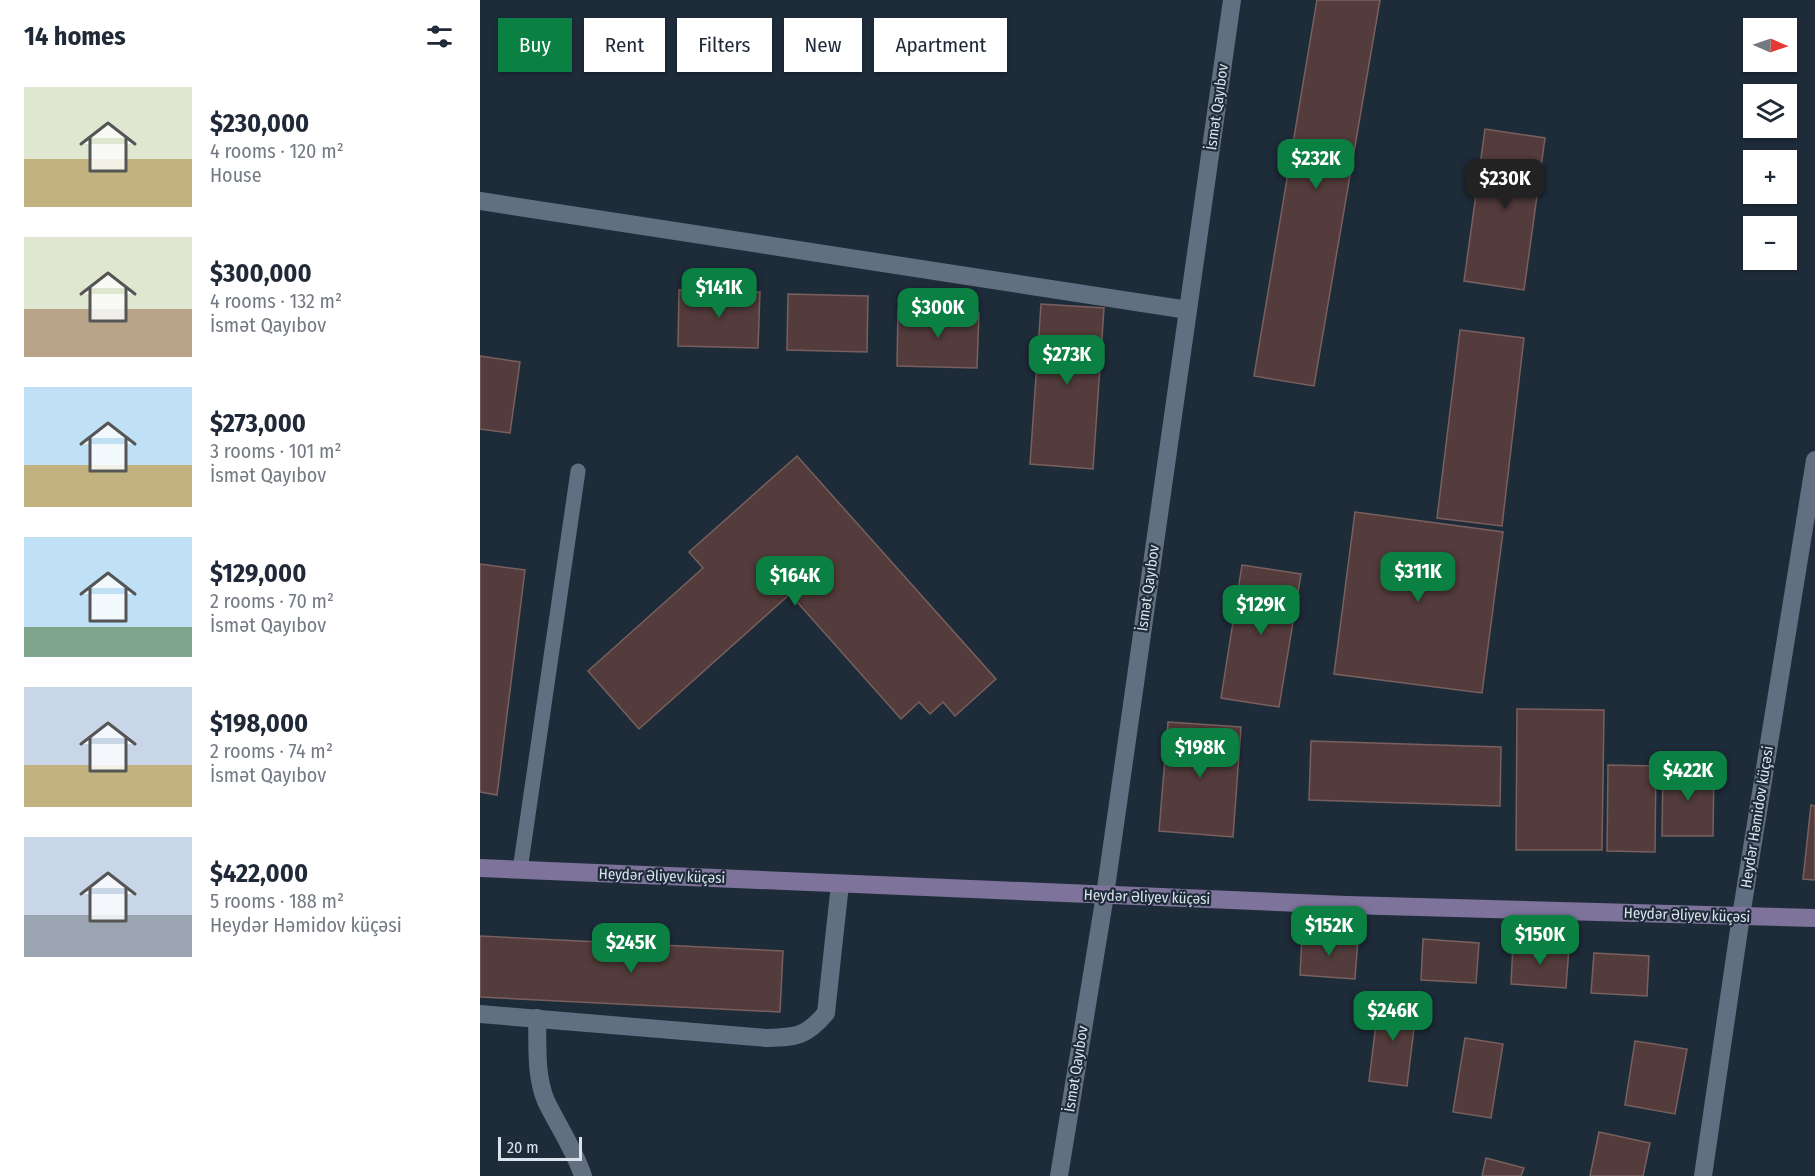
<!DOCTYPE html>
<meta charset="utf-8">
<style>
:root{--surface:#fff;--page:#f2f2f3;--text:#1f2937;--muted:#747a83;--accent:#0b8043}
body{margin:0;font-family:"Fira Sans Condensed",sans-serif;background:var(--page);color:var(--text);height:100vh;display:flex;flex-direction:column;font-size:22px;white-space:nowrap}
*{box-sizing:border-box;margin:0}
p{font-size:20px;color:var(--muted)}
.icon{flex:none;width:33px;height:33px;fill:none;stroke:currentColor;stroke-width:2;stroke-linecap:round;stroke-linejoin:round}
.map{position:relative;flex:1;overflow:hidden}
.sheet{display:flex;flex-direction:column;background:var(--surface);width:480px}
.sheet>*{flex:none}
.banner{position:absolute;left:18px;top:18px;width:570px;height:54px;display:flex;gap:12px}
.needle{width:39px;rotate:92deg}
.controls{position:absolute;left:1263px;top:18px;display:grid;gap:12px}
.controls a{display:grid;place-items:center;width:54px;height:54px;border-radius:0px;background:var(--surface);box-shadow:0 2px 4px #0004;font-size:30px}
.scale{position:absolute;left:18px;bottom:15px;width:84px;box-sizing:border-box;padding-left:6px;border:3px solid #dae2ec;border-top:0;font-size:16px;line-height:21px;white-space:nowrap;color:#dae2ec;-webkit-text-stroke:4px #1e2b39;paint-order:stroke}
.price{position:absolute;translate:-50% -51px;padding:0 14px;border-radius:12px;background:var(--accent);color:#fff;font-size:20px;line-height:39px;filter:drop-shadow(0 2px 3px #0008)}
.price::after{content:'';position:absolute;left:50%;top:36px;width:18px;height:14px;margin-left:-9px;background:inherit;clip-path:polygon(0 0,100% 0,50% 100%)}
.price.active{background:#222;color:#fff}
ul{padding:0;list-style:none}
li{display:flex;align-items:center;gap:18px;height:150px;padding:0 24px}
li span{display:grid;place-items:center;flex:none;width:168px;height:120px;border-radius:0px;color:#555}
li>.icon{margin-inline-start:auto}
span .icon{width:72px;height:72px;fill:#fffc;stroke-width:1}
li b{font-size:26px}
h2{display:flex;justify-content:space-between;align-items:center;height:72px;padding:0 24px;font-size:26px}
.chip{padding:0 21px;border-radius:0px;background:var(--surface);box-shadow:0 2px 4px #0004;font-size:21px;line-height:54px}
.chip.active{background:var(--accent);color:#fff}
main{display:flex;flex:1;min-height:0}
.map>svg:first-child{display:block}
</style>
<main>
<section class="sheet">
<h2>14 homes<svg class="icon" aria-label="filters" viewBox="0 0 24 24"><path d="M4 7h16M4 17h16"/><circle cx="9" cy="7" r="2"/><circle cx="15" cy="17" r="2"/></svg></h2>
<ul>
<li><span style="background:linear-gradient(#dfe7d0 60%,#c2b280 0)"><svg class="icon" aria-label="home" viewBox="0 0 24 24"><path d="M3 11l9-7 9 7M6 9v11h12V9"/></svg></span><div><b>$230,000</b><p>4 rooms · 120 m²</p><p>House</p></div></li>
<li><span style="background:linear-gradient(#dfe7d0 60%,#b9a48a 0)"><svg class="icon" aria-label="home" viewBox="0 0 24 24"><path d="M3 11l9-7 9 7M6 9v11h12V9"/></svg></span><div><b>$300,000</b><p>4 rooms · 132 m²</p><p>İsmət Qayıbov</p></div></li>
<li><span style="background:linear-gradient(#bfe0f5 65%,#c2b280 0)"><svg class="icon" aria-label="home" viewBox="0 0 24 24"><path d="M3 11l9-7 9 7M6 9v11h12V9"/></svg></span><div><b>$273,000</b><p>3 rooms · 101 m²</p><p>İsmət Qayıbov</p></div></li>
<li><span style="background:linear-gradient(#bfe0f5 75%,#7fa58c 0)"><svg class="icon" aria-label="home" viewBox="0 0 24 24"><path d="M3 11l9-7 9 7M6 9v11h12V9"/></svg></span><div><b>$129,000</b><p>2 rooms · 70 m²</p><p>İsmət Qayıbov</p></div></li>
<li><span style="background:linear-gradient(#c9d6e8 65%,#c2b280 0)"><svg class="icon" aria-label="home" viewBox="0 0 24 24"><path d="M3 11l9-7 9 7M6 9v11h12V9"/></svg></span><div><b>$198,000</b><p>2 rooms · 74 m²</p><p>İsmət Qayıbov</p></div></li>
<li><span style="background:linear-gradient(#c9d6e8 65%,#9aa5b1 0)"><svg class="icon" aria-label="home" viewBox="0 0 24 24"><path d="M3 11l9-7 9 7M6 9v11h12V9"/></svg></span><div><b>$422,000</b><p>5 rooms · 188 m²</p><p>Heydər Həmidov küçəsi</p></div></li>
</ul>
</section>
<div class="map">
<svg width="1335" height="1176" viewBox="0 0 1335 1176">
<rect width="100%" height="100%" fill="#1e2b39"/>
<!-- building -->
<g fill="#533c3b" stroke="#78605e" stroke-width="1.5">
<path d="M837,0H900L834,386L774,376Z"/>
<path d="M1005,129L1065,138L1044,290L984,281Z"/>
<path d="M199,290L280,292L278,348L198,346Z"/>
<path d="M308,294L388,296L387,352L307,350Z"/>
<path d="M561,304L624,308L613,469L550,464Z"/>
<path d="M418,310L499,313L497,368L417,366Z"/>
<path d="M980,330L1044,338L1022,526L957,518Z"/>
<path d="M0,356L40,362L30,433L0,429Z"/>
<path d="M317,456L516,679L475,716L463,702L450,714L439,702L421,719L310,594L159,729L108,671L223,568L209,552Z"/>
<path d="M875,512L1023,532L1002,693L854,674Z"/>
<path d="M0,564L45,570L17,795L0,792Z"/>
<path d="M762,565L821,574L799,707L741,698Z"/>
<path d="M1037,709L1124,710L1122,850H1036Z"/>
<path d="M688,722L761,727L753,837L679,831Z"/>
<path d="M831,741L1021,747L1020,806L829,800Z"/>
<path d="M1128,765L1176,766L1175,852L1127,851Z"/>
<path d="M1183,767L1234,768L1233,836H1182Z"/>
<path d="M1331,805L1335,806V880L1323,879Z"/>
<path d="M0,936L303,951L300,1012L0,997Z"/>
<path d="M822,936L878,939L875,979L820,975Z"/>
<path d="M943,939L999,943L996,983L941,980Z"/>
<path d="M1033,944L1089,947L1086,988L1031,984Z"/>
<path d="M1114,953L1169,956L1167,996L1111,993Z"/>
<path d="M899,999L937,1004L927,1086L889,1081Z"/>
<path d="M985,1038L1023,1044L1011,1118L973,1112Z"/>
<path d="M1155,1041L1207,1049L1195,1114L1145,1105Z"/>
<path d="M1119,1132L1170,1143L1163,1176H1110Z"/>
<path d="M1006,1158L1044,1168L1041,1176H1002Z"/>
</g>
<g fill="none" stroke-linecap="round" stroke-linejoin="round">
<!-- service -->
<path stroke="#616f80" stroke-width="15" d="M40,870L98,471"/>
<!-- minor -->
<g stroke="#616f80" stroke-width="18">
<path d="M0,201L708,310"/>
<path d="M0,1014L286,1038C316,1037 326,1037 346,1013L360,884"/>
<path d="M57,1018C58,1045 55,1075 66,1101C78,1126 94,1149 103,1176"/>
<path d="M579,1176L625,895L752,0"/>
<path d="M1223,1176L1261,916L1335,460"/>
</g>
<!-- secondary -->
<path stroke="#7e739b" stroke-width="18" d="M0,868L867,905L1335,918"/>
</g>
<g text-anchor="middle" stroke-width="4.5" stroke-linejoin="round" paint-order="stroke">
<!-- street labels -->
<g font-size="15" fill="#dae2ec" stroke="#1e2b39">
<text transform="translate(737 107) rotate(-82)" y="5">İsmət Qayıbov</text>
<text transform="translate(668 588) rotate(-82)" y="5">İsmət Qayıbov</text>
<text transform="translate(1277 817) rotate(-81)" y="5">Heydər Həmidov küçəsi</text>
<text transform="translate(182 876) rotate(2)" y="5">Heydər Əliyev küçəsi</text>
<text transform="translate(667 897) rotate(2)" y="5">Heydər Əliyev küçəsi</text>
<text transform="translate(1207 915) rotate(2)" y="5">Heydər Əliyev küçəsi</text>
<text transform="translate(596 1069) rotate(-81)" y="5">İsmət Qayıbov</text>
</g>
</g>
</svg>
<div class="controls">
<a><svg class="needle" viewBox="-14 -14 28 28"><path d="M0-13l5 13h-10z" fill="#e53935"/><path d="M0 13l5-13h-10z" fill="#747a83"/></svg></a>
<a><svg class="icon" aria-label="layers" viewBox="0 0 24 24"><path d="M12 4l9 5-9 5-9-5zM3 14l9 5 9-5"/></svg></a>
<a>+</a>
<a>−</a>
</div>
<div class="scale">20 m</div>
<b class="price" style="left:836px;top:190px">$232K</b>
<b class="price active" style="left:1025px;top:210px">$230K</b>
<b class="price" style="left:239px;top:319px">$141K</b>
<b class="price" style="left:458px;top:339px">$300K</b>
<b class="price" style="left:587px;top:386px">$273K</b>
<b class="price" style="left:938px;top:603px">$311K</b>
<b class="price" style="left:315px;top:607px">$164K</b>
<b class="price" style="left:781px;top:636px">$129K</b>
<b class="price" style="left:720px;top:779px">$198K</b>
<b class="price" style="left:1208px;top:802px">$422K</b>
<b class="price" style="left:849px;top:957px">$152K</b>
<b class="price" style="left:1060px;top:966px">$150K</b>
<b class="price" style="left:151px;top:974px">$245K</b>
<b class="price" style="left:913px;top:1042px">$246K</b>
<div class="banner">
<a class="chip active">Buy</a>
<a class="chip">Rent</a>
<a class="chip">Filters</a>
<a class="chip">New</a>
<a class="chip">Apartment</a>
</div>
</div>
</main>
